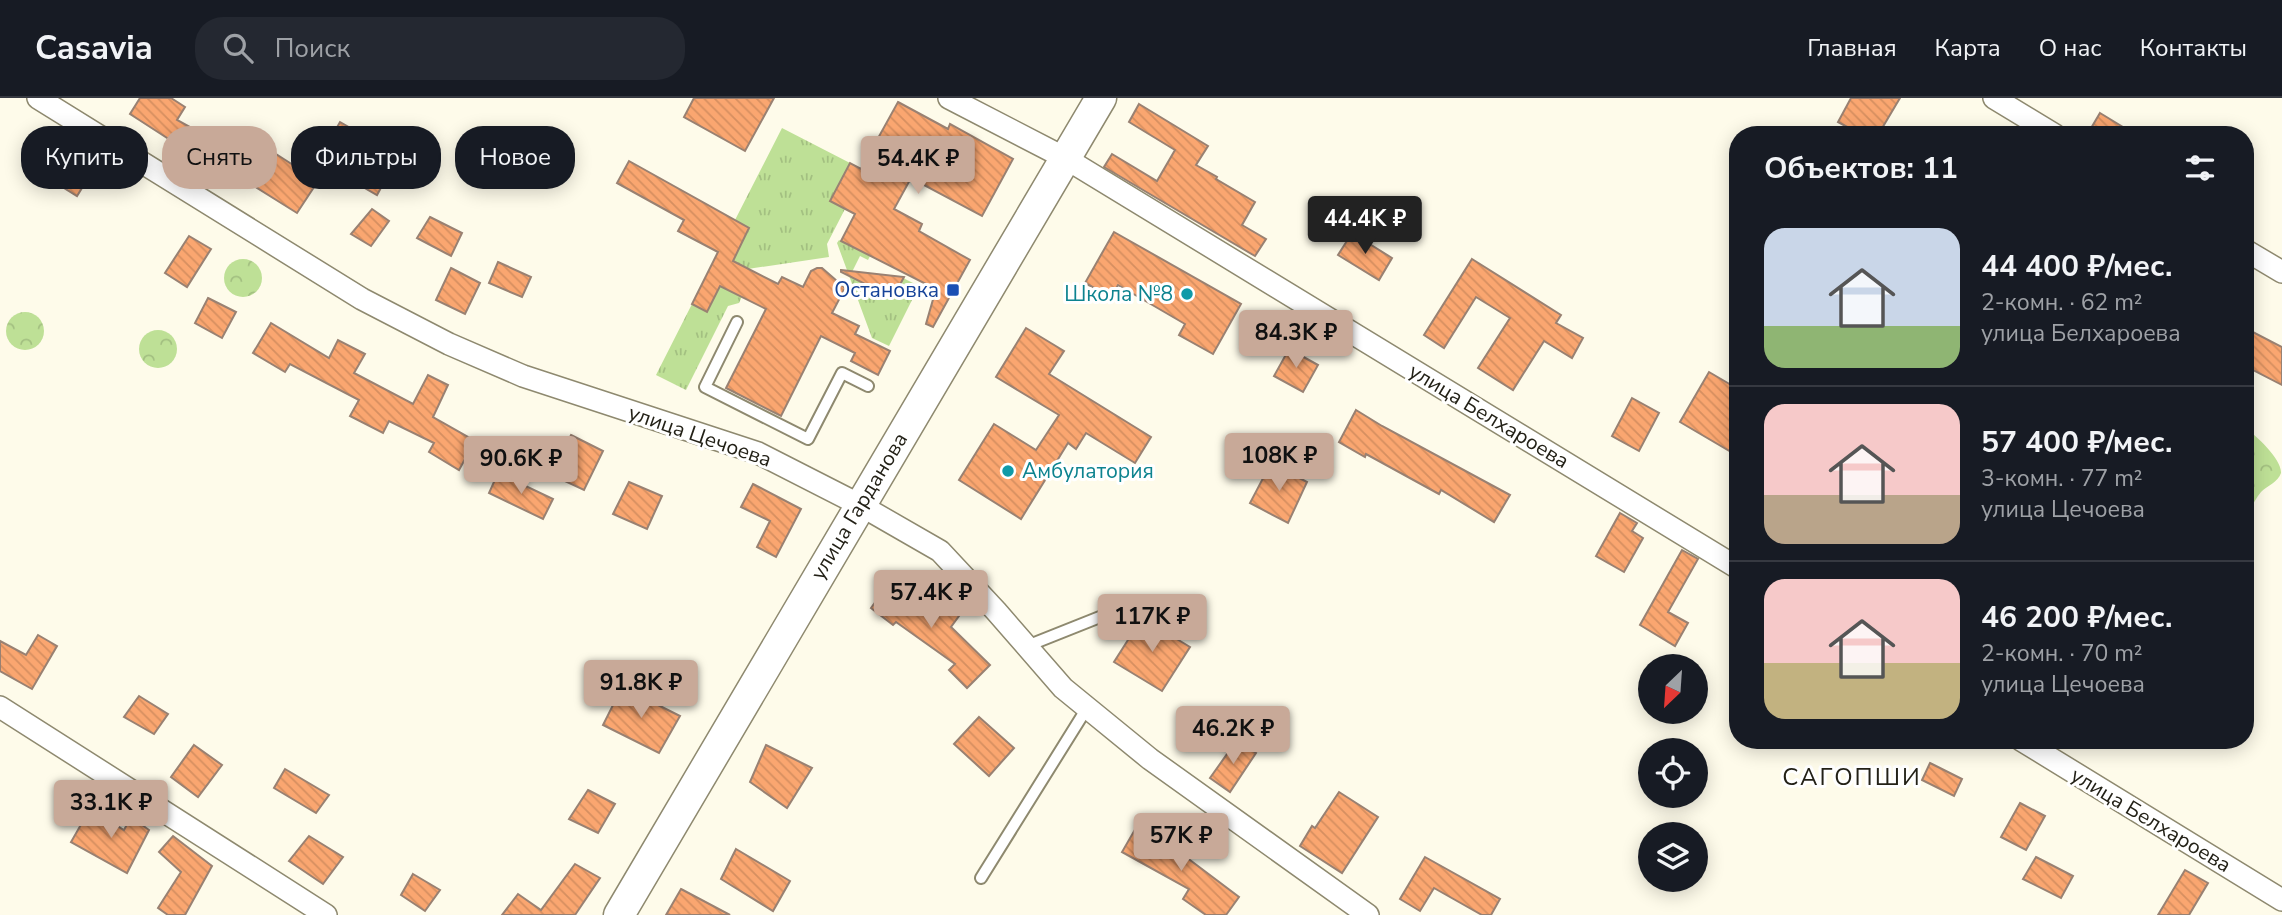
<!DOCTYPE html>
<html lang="ru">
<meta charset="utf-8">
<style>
:root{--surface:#171b24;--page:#242831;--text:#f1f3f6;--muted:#9ea1a6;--line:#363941;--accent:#c8a998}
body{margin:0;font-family:"Nunito Sans",sans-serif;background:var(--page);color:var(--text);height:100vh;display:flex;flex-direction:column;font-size:26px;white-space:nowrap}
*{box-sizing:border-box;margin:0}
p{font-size:23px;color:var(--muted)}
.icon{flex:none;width:38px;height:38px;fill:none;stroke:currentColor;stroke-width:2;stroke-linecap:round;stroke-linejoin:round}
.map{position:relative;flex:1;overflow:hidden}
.sheet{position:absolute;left:1729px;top:28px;width:525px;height:623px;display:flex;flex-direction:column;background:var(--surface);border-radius:28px;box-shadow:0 4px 18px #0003}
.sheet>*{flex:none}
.hud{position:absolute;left:21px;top:28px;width:665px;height:63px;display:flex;gap:14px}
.needle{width:46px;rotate:205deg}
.controls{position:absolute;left:1638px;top:556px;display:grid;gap:14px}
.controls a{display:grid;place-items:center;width:70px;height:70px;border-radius:50%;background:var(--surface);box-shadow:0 4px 18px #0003;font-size:35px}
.price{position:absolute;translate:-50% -60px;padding:0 16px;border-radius:7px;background:var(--accent);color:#111;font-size:23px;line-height:46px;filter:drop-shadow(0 2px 4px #0008)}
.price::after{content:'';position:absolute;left:50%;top:42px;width:21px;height:16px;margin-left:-10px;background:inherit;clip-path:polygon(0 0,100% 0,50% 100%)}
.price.selected{background:#222;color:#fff}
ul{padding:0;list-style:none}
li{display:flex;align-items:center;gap:21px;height:175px;padding:0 35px}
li+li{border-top:2px solid var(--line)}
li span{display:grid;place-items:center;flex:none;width:196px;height:140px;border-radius:21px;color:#555}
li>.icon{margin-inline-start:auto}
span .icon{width:84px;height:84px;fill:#fffc;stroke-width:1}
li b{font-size:30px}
h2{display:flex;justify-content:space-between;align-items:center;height:84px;padding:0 35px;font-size:30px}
.tag{padding:0 24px;border-radius:28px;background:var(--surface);box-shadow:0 4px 18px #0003;font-size:24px;line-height:63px}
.tag.selected{background:var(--accent);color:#111}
header{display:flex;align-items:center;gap:42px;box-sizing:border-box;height:98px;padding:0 35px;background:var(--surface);border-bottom:2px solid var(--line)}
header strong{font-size:33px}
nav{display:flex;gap:38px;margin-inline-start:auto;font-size:24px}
.search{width:490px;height:63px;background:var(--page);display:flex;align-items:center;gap:18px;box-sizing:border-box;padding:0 24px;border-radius:28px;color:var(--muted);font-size:26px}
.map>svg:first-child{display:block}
</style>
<header>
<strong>Casavia</strong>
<div class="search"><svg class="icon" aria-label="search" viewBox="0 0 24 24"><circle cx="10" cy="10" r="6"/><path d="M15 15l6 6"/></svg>Поиск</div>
<nav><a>Главная</a><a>Карта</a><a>О нас</a><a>Контакты</a></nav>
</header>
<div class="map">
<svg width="2282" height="817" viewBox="0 0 2282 817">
<defs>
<pattern id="grass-tufts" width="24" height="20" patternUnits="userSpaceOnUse" patternTransform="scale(1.75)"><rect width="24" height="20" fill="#bee096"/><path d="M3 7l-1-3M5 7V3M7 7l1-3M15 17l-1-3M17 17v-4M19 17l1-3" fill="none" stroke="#a3c081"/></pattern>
<pattern id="forest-crowns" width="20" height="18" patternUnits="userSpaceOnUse" patternTransform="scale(1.75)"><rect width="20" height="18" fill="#bee096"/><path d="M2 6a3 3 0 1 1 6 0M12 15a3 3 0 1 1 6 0" fill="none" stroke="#a3c081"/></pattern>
<pattern id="building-back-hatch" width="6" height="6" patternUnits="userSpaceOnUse" patternTransform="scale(1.75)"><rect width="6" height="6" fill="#faa670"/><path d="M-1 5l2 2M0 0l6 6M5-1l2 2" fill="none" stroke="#d68f60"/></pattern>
</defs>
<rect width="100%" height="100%" fill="#fefbea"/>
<!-- grass -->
<g fill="url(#grass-tufts)">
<path d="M782,30L850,65L831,103L845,111L827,146L829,159L741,172L731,167L749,131L735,122Z"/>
<path d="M839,142L870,158L868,162L860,158L850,178L893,200L903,180L919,188L889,248L872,240L837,145Z"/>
<path d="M726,176L744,194L739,205L728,208L686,292L656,277L692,206L707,214Z"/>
</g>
<!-- forest -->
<g fill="url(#forest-crowns)">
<circle cx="243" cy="180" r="19"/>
<circle cx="25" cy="233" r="19"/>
<circle cx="158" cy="251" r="19"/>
<path d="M2245,329C2255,337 2282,361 2281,375C2278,384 2267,388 2261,394C2255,401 2252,410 2245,417Z"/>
</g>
<!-- building -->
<g fill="url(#building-back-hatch)" stroke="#998172" stroke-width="2">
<path d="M140,0H171L185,9L177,22L228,50L214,75L177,55L181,49L130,16Z"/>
<path d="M694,0H774L745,53L684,19Z"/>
<path d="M1851,0H1900L1878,37H1862L1838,24Z"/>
<path d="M898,4L948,31L950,26L1013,61L982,118L911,80L894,111L922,126L919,133L970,162L933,229L926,226L936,191L841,143L855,116L830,103L850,65L861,71Z"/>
<path d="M1139,6L1208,48L1196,67L1217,79L1216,81L1255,104L1242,127L1266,141L1255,158L1104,69L1112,56L1157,83L1175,52L1129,24Z"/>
<path d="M2100,15L2136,37H2087Z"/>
<path d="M340,24L373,43L364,61L389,75L377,97L318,63Z"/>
<path d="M47,48L90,77L77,98L35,72Z"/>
<path d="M276,56L318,83L297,115L254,88Z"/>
<path d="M629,63L749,130L733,163L778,186L782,179L803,189L811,173L817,170H822L845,190L832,215L859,228L855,236L890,253L878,277L851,263L855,255L821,238L781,318L726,290L766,211L720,188L707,214L692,206L718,154L678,133L684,122L617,85Z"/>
<path d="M372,111L389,123L371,148L351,136Z"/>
<path d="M430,119L462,135L451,158L417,140Z"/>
<path d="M1114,134L1241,206L1213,256L1179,237L1185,226L1118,187L1111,199L1085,185Z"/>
<path d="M1352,135L1392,160L1379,182L1338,157Z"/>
<path d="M189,138L211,151L187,189L165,175Z"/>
<path d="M1472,161L1561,217L1556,225L1583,240L1572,260L1544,243L1513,292L1478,270L1510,220L1476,199L1444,250L1424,237Z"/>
<path d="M498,164L531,179L522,199L489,185Z"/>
<path d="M451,170L480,185L465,216L436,202Z"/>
<path d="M841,172L904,179L893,200L841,174Z"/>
<path d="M208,200L236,214L222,240L195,225Z"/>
<path d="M271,225L329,260L338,242L365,256L354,275L413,306L428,277L448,287L433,319L475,343L459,372L429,354L434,345L389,323L383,335L350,318L359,302L290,266L285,274L253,255Z"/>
<path d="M1026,230L1064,253L1049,276L1151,339L1135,365L1086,335L1076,351L1068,345L1021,421L959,382L994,326L1036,352L1059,317L996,279Z"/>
<path d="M2245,230L2282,249V287L2245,268Z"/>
<path d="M1289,251L1318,267L1303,294L1274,278Z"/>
<path d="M1709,274L1738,291V358L1680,324Z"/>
<path d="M1632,300L1659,315L1639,353L1612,338Z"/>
<path d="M1356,312L1382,328L1510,397L1494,424L1441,392L1439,396L1366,356L1365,359L1339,344Z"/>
<path d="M571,337L603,353L584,392L552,377Z"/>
<path d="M1271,365L1307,384L1288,425L1250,405Z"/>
<path d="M498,375L553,401L543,421L489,395Z"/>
<path d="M629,384L662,398L647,431L613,416Z"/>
<path d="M753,386L801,411L776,459L757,449L770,423L741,409Z"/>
<path d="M1620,415L1637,425L1632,433L1643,440L1624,474L1596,458Z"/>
<path d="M1682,452L1698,461L1668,514L1688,525L1675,548L1640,527Z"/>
<path d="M892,481L934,512L939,504L959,518L951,529L990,567L967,590L949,572L955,566L896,524L893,527L871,510Z"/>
<path d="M1142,520L1190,549L1162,593L1114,564Z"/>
<path d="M38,537L57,548L32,591L0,573V543L26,557Z"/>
<path d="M622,589L680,618L659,655L603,627Z"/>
<path d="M139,598L168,616L154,636L124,619Z"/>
<path d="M979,619L1014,650L989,678L954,646Z"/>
<path d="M1237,642L1256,655L1230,694L1210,680Z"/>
<path d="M194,647L222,667L198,699L171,679Z"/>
<path d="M766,647L812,670L787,710L750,684Z"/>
<path d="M1930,665L1962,681L1954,698L1922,682Z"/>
<path d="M285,671L329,697L316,715L274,690Z"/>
<path d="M588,692L615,706L598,735L569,721Z"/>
<path d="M1339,694L1378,719L1342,775L1300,748L1312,728L1315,730Z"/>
<path d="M2020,705L2045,718L2026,752L2001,739Z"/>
<path d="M90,711L124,732L131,719L149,732L127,775L71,744Z"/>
<path d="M1137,728L1183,754L1182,756L1239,799L1226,817H1206L1183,801L1189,791L1122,754Z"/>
<path d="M173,738L212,768L185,817H168L158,810L181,774L159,754Z"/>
<path d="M309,738L343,759L323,786L289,763Z"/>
<path d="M736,751L790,783L773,813L721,781Z"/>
<path d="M1425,759L1500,801L1491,817H1482L1434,790L1420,813L1400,801Z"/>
<path d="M2036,759L2073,778L2061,800L2023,781Z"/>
<path d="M575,766L600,780L575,817H502L518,796L541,812Z"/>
<path d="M2185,772L2208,785L2189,817H2158Z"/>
<path d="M413,776L440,792L425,813L401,797Z"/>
<path d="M681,791L730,817H666Z"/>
</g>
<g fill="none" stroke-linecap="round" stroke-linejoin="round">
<defs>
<g id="lane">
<path d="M737,224L705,289L808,341L842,275L868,288"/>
<path d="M1027,548L1125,509"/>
<path d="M981,780L1087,610"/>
</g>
<g id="street">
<path d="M38,0L362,201L449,246L523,278L758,355L860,407L940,453L996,513L1063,590L1150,661L1368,817"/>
<path d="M949,0L1065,60L1738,470"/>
<path d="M1994,0L2055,37"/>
<path d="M2245,152L2282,174"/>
<path d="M0,609L326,817"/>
<path d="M2021,642L2282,802"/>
</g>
<path id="secondary" d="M619,817L1101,0"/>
</defs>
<!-- lane casing -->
<use href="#lane" stroke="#8e896f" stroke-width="14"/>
<!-- street casing -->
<use href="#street" stroke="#8e896f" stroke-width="24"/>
<!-- secondary casing -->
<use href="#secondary" stroke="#8e896f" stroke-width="33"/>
<!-- lane -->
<use href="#lane" stroke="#fff" stroke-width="10"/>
<!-- street -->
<use href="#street" stroke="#fff" stroke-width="21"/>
<!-- secondary -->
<use href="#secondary" stroke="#fff" stroke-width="30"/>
</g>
<!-- markers -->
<rect fill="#1a4fb4" stroke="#fff" stroke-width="2.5" x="946" y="185" width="14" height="14" rx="3.5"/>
<g fill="#0f9aa8" stroke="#fff" stroke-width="2.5">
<circle cx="1187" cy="196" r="7"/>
<circle cx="1008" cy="373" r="7"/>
</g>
<g text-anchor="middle" stroke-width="6" stroke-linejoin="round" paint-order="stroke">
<!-- transit labels -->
<g font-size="21" fill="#164399" stroke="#fff" text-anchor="end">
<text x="939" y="199">Остановка</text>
</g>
<!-- culture labels -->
<g font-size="21" fill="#0d838f" stroke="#fff" text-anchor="end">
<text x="1173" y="203">Школа №8</text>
<text x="1022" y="380" text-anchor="start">Амбулатория</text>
</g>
<!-- street labels -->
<g font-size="21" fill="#232117" stroke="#fff">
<text transform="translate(1489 318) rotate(31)" y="7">улица Белхароева</text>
<text transform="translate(700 338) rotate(19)" y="7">улица Цечоева</text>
<text transform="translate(859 408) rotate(-59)" y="7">улица Гарданова</text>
<text transform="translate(2151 722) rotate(31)" y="7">улица Белхароева</text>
</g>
<!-- quarter labels -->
<g font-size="24" letter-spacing="2" fill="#232117" stroke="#fff">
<text x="1852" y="687">САГОПШИ</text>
</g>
</g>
</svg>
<div class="controls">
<a><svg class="needle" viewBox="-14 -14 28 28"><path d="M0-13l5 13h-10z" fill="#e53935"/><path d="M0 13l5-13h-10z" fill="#9ea1a6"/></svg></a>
<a><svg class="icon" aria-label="locate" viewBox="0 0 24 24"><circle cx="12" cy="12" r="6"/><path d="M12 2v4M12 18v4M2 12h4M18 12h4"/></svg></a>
<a><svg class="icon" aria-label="layers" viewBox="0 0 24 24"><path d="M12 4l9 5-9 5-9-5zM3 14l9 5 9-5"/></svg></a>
</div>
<b class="price" style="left:918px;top:98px">54.4K ₽</b>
<b class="price selected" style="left:1365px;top:158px">44.4K ₽</b>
<b class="price" style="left:1296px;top:272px">84.3K ₽</b>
<b class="price" style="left:1279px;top:395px">108K ₽</b>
<b class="price" style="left:521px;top:398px">90.6K ₽</b>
<b class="price" style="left:931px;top:532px">57.4K ₽</b>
<b class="price" style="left:1152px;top:556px">117K ₽</b>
<b class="price" style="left:641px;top:622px">91.8K ₽</b>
<b class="price" style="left:1233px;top:668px">46.2K ₽</b>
<b class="price" style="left:111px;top:742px">33.1K ₽</b>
<b class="price" style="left:1181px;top:775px">57K ₽</b>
<div class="hud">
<a class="tag">Купить</a>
<a class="tag selected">Снять</a>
<a class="tag">Фильтры</a>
<a class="tag">Новое</a>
</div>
<section class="sheet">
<h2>Объектов: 11<svg class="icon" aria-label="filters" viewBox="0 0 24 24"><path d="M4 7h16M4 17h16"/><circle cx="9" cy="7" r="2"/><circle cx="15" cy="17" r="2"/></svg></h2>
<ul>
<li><span style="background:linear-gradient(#c9d6e8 70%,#8fb573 0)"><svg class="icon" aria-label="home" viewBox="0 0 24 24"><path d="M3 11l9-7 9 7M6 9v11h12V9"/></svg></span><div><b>44 400 ₽/мес.</b><p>2-комн. · 62 m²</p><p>улица Белхароева</p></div></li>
<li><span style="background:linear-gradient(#f6c9c9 65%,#b9a48a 0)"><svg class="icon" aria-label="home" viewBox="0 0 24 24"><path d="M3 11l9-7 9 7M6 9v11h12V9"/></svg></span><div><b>57 400 ₽/мес.</b><p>3-комн. · 77 m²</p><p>улица Цечоева</p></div></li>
<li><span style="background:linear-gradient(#f6c9c9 60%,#c2b280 0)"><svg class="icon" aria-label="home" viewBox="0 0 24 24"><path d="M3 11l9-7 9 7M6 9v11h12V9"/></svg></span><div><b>46 200 ₽/мес.</b><p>2-комн. · 70 m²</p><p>улица Цечоева</p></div></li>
</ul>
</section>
</div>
